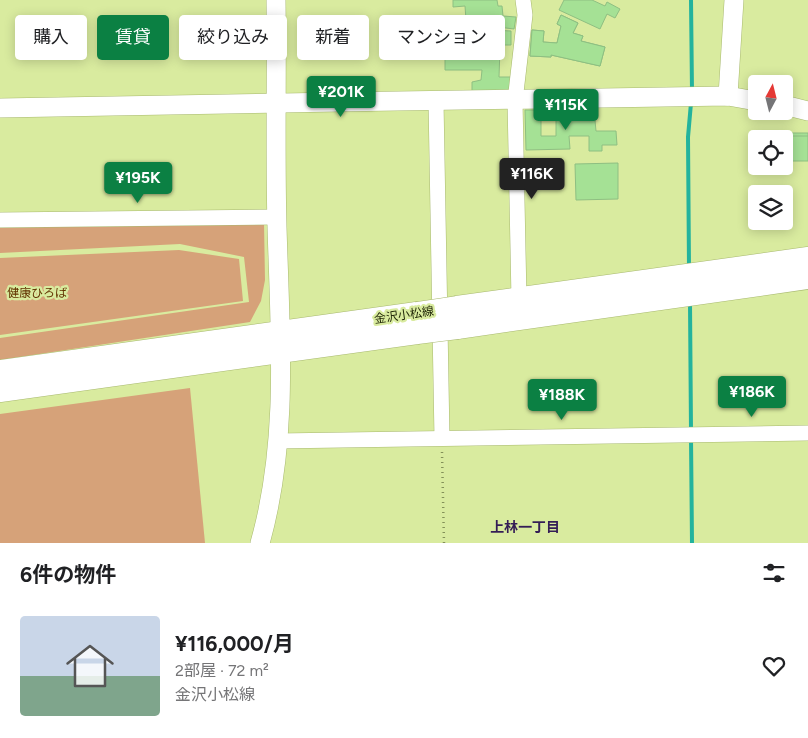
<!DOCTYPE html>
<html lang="ja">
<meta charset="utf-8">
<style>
:root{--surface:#fff;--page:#f2f2f2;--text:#202124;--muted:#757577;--accent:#0b8043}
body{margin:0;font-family:Figtree,"Noto Sans JP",sans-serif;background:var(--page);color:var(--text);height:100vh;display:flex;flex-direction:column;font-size:19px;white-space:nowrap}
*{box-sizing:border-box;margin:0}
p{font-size:16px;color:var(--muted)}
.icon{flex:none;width:28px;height:28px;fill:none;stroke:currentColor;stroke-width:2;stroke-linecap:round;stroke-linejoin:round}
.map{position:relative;height:543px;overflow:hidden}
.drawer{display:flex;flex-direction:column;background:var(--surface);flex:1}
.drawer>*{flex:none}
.top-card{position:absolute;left:15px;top:15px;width:500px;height:45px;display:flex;gap:10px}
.needle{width:32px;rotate:7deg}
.controls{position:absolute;left:748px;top:75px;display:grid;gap:10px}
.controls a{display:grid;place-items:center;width:45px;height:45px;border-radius:5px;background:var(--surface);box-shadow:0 2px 12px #0003;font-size:25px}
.price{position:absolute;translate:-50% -42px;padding:0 11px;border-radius:5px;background:var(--accent);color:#fff;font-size:16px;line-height:32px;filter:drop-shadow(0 1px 2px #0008)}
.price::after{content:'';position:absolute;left:50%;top:30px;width:15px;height:11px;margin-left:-8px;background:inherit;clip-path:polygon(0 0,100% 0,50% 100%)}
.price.on{background:#222;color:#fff}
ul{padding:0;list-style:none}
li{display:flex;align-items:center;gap:15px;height:125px;padding:0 20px}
li span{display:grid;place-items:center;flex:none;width:140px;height:100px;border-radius:5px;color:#555}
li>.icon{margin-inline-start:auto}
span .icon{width:60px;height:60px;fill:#fffc;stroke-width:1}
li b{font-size:21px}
h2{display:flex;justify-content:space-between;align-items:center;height:60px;padding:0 20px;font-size:21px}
.chip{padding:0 18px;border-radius:5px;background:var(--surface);box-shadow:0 2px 12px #0003;font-size:18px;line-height:45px}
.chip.on{background:var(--accent);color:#fff}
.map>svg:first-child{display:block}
</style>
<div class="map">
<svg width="808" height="543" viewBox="0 0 808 543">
<rect width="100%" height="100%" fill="#d9eb9f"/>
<!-- green -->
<g fill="#d6a279">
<path d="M264,223L265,280L261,301L250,322L0,360V338L249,302L244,257L180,244L0,253V225Z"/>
<path d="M179,250L239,259L243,301L0,335V258Z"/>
<path d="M190,388L205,543H0V414Z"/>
</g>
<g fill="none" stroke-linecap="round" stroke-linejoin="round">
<!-- stream -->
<g stroke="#23b39d" stroke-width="4">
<path d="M691,0L692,91"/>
<path d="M689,268L688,137L691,103"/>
<path d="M690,303L691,431"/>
<path d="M691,438L692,543"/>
</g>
</g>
<!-- building -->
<g fill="#a5e195" stroke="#8ebf82">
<path d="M453,0H497L498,6H502L503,16L516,17L514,29L490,26L489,18L466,20L465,6L453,7Z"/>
<path d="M564,0H592L605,6L607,2L620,9L615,18L607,14L600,29L559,10Z"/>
<path d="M561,15L578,23L573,33L583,36L581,41L605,47L600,66L551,55V57L530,56L532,30L544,31L543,42L557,43L561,26L557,24Z"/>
<path d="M561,15L578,23L573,33L583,36L581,41L605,47L600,66L551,55V57L530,56L532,30L544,31L543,42L557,43L561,26L557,24Z"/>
<path d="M475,29L511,31V45H504V42H481L480,47L500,48L499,77H515V93L472,92V82L481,80L482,70H445V46L475,47Z"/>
<path d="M559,108L594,110L596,131H616L617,145H602V151H589V136H569L570,149L526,150L525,110H541V136H556V114H559Z"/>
<rect x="784" y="133" width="24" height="25"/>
<path d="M779,136H808V161H784V139H779Z"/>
<path d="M618,163V199L576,200L575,164Z"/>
</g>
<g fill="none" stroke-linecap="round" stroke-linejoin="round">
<defs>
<g id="minor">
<path d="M436,101L442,438"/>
<path d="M0,220L277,217"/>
<path d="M519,299L515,101L525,15L523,0"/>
<path d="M277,441L808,433"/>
</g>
<g id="tertiary">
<path d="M728,96L734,0"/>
<path d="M784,105L808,111"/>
<path d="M0,108C243,102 485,101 728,96L756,101"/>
<path d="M260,543C289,441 280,332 277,227C275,151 277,76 276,0"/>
</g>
<g id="primary">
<path d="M457,308L808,259"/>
<path d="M457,327L808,277"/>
<path d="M0,372L417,314"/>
<path d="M0,390L417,332"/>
</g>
</defs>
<!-- minor casing -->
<use href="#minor" stroke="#a8b96f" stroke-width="16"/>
<!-- tertiary casing -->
<use href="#tertiary" stroke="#a8b96f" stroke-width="20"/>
<!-- primary casing -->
<use href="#primary" stroke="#a8b96f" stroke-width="25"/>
<!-- path -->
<path stroke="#839058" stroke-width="2.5" stroke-dasharray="1 4" stroke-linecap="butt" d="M442,452L444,543"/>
<!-- minor -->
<use href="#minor" stroke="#fff" stroke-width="15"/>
<!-- tertiary -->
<use href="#tertiary" stroke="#fff" stroke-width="19"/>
<!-- primary -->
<use href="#primary" stroke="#fff" stroke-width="24"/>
<defs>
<g id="primary-bridge">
<path d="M417,314L457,308"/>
<path d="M417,332L457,327"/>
</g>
</defs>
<!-- primary-bridge casing -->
<use href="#primary-bridge" stroke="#a8b96f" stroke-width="25" stroke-linecap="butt"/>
<!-- primary-bridge -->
<use href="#primary-bridge" stroke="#fff" stroke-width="24"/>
</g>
<g text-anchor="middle" stroke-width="4.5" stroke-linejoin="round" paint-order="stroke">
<!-- park labels -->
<g font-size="12" fill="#623200" stroke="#d9eb9f">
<text x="37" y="297">健康ひろば</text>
</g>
<!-- street labels -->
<g font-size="12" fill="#1c2204" stroke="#d9eb9f">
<text transform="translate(404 315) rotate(-8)" y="4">金沢小松線</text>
</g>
<!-- neighbourhood labels -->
<g font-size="14" font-weight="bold" fill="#341d56" stroke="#d9eb9f">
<text x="525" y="532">上林一丁目</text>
</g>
</g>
</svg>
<div class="controls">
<a><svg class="needle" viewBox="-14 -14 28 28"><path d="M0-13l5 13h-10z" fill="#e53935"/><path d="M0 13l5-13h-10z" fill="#757577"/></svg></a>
<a><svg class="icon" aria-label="locate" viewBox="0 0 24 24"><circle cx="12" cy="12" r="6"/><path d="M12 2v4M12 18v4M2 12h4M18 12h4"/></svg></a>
<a><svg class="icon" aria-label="layers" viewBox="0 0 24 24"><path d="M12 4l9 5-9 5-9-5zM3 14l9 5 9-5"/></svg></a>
</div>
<b class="price" style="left:341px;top:118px">¥201K</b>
<b class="price" style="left:566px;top:131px">¥115K</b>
<b class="price on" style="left:532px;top:200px">¥116K</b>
<b class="price" style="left:138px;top:204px">¥195K</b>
<b class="price" style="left:752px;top:418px">¥186K</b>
<b class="price" style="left:562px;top:421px">¥188K</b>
<div class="top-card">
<a class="chip">購入</a>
<a class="chip on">賃貸</a>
<a class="chip">絞り込み</a>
<a class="chip">新着</a>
<a class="chip">マンション</a>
</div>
</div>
<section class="drawer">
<h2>6件の物件<svg class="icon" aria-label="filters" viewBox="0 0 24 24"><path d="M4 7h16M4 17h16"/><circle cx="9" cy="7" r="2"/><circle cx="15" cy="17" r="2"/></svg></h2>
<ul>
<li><span style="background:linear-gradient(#c9d6e8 60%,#7fa58c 0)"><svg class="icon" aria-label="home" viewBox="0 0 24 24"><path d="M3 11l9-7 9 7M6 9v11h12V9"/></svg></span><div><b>¥116,000/月</b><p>2部屋 · 72 m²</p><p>金沢小松線</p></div><svg class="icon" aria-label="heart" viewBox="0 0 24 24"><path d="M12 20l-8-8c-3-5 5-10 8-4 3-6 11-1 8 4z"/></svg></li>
</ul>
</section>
